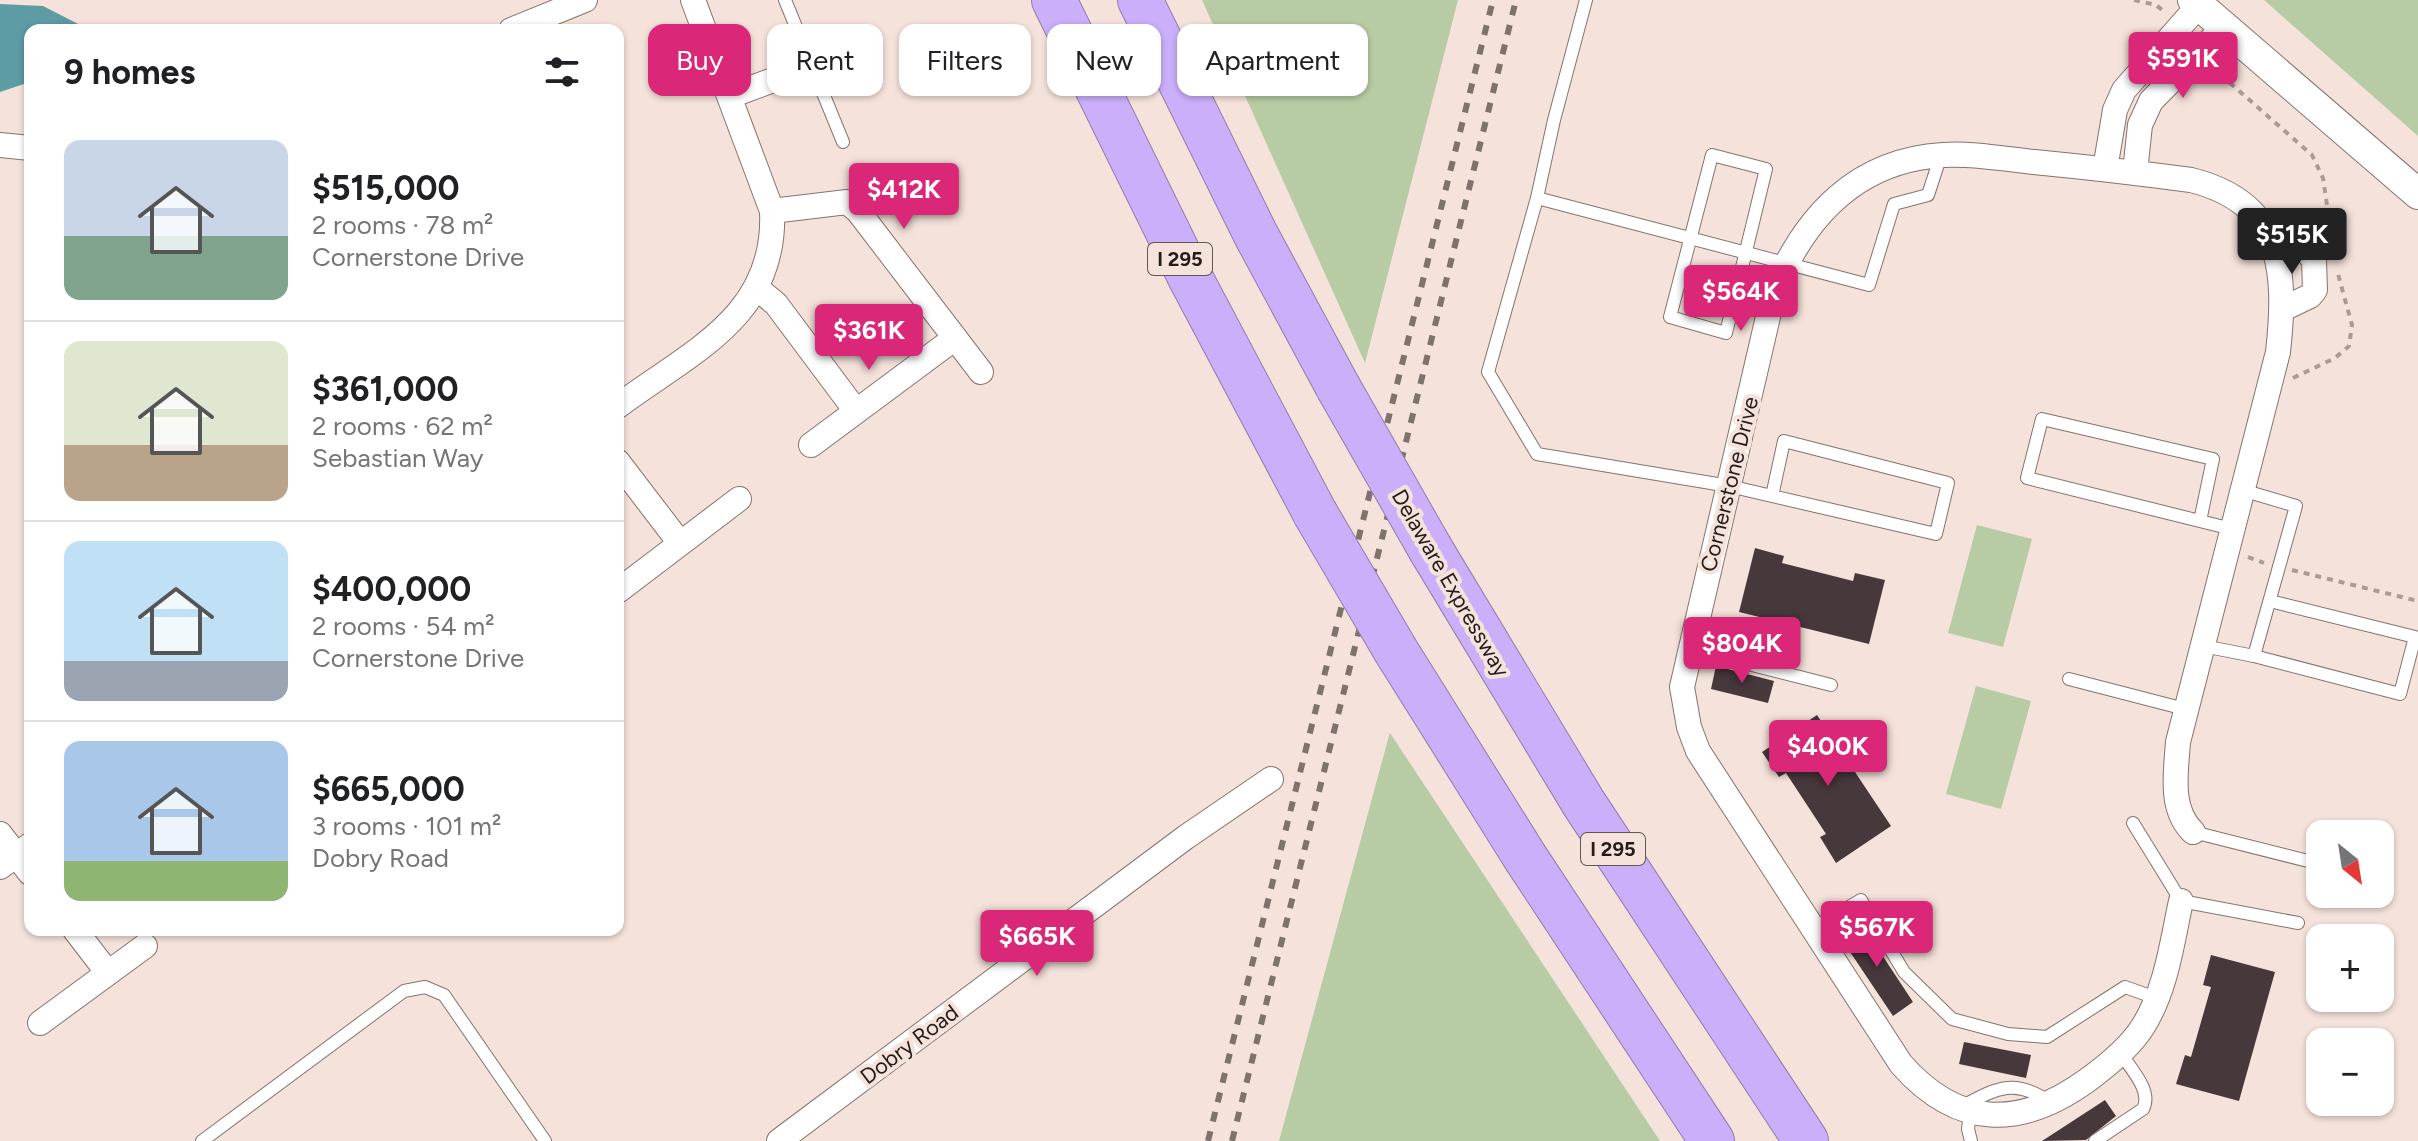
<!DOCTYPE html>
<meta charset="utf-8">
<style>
:root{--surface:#fff;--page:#f2f2f2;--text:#202124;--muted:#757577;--line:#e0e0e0;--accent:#db2777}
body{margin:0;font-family:Figtree,sans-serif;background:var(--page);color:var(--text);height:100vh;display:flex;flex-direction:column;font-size:30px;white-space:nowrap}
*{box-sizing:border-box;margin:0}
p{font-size:26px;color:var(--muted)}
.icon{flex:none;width:44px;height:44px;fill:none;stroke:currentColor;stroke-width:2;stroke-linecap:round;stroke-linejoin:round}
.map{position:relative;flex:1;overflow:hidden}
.panel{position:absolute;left:24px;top:24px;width:600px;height:912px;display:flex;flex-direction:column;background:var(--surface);border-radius:16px;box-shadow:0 2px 6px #0004}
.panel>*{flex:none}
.top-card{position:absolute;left:648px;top:24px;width:760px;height:72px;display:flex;gap:16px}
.needle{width:52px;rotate:150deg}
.tools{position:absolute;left:2306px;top:820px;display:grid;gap:16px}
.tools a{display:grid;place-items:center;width:88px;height:88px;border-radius:16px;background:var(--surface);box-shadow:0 2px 6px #0004;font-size:40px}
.price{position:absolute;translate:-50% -68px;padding:0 18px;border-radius:8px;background:var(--accent);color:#fff;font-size:26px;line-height:52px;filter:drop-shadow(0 2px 4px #0008)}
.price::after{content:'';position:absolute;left:50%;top:48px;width:24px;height:18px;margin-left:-12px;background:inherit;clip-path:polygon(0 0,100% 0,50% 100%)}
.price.selected{background:#222;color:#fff}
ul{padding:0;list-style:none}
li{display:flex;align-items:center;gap:24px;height:200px;padding:0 40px}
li+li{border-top:2px solid var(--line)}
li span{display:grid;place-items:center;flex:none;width:224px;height:160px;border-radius:16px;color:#555}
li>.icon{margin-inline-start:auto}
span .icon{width:96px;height:96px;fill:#fffc;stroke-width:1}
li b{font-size:34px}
h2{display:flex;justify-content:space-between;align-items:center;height:96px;padding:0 40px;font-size:34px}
.tag{padding:0 28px;border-radius:16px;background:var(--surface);box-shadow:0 2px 6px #0004;font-size:28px;line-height:72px}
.tag.selected{background:var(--accent);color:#fff}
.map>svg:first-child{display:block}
</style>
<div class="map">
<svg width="2418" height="1141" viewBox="0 0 2418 1141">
<rect width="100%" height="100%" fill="#f5e3db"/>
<!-- green -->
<g fill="#b7cba4">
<path d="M1202,0H1458L1365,363Z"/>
<path d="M2264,0H2418V136Z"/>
<path d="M1977,525L2032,539L2003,647L1948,633Z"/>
<path d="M1976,686L2031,701L2001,809L1946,794Z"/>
<path d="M1390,732V733L1660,1141H1279Z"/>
</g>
<!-- water -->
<path fill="#5d9ca5" d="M0,4L43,6L90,30H30V82L0,92Z"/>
<!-- building -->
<g fill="#47383c">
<path d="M1755,548L1784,556L1782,563L1853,581L1855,573L1885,580L1869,644L1739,612Z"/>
<path d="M1716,666L1774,681L1768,703L1711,689Z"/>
<path d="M1817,715L1891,826L1836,863L1820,837L1826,834L1786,773L1779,777L1762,752Z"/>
<path d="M1861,923L1913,1002L1893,1016L1840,937Z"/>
<path d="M2211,955L2275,972L2239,1101L2176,1084L2185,1055L2191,1057L2211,987L2203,985Z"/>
<path d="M1964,1042L2031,1055L2026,1078L1959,1064Z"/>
<path d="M2105,1100L2116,1116L2086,1140L2042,1141Z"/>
</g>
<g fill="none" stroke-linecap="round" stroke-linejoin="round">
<defs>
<g id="service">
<path d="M785,0L843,142"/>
<path d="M1712,155L1766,169L1726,333L1670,317Z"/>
<path d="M1537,198L1554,120L1586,0"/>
<path d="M1772,496L1784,441L1948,483L1936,534L1729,486L1537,454L1488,372L1537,198L1869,285L1894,204L1928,195L1941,155"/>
<path d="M2200,521L2213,459L2042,419L2027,478L2232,529"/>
<path d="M2203,646L2254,656L2296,506L2242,490"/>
<path d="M1689,649L1831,685"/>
<path d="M2254,656L2400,694L2415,637L2270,601"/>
<path d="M2069,679L2185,709"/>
<path d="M2133,823L2181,901L2298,923"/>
<path d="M2193,832L2320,864"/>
<path d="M1812,929L1861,900L1904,972L1952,1019L2008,1034L2047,1037L2125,987L2156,998"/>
<path d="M1963,1106C1998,1087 2016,1078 2051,1103"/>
<path d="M1970,1113L1968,1129L1971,1141"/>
<path d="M202,1141L404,991L425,987L444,995L545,1141"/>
<path d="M2095,1141L2143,1109C2153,1091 2130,1068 2120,1052"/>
</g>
<g id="minor">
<path d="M511,30L585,0"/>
<path d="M730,96L811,66"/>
<path d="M0,145L30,148"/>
<path d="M2105,169L2115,110L2124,90L2199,5"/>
<path d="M2135,172L2140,125L2151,101L2224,27"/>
<path d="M772,211L847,202L858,211L981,372"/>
<path d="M2273,245L2302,246L2314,260L2315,290L2310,296L2283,309"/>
<path d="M758,289L776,304L856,411"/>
<path d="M618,406C692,351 777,316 772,211L693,0"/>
<path d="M811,445L955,338"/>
<path d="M618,462L680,543"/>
<path d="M618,591L739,499"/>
<path d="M0,834L30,873"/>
<path d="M0,867L30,845"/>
<path d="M2181,901C2172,943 2166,991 2142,1028C2129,1048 2108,1065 2089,1079C2021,1129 1958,1129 1901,1064L1698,751L1689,727L1682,687L1774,291C1805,216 1857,160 1943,155C1973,153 2004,159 2034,162C2086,167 2138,173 2191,180C2283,203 2287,271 2278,352L2178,742C2176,772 2169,809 2193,832"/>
<path d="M75,930L108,973"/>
<path d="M40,1023L145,946"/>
<path d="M779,1141L1186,837L1271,779"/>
</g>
<path id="tertiary" d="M2193,0L2418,194"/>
<g id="motorway">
<path d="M1054,0L1191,279L1315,513"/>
<path d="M1140,0L1256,235L1338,387"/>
<path d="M1431,550L1583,802L1806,1141"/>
<path d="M1396,651L1525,857L1712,1141"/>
</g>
</defs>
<!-- service casing -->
<use href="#service" stroke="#84746d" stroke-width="14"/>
<!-- minor casing -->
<use href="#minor" stroke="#84746d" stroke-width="26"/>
<!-- tertiary casing -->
<use href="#tertiary" stroke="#84746d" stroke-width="32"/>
<!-- motorway casing -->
<use href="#motorway" stroke="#907cac" stroke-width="46"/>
<!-- path -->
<g stroke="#a99b95" stroke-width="4" stroke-dasharray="6 6" stroke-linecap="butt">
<path d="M2134,0L2156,5L2166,13"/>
<path d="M2220,61L2229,82L2312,155L2323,178L2333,246"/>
<path d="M2293,378L2335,358L2349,346L2352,325L2338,274"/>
<path d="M2248,557L2264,563"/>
<path d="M2292,570L2418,601"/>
</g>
<!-- service -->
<use href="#service" stroke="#fff" stroke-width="12"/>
<!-- minor -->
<use href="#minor" stroke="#fff" stroke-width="24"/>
<!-- tertiary -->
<use href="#tertiary" stroke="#fff" stroke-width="30"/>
<!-- motorway -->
<use href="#motorway" stroke="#cbaffb" stroke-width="44"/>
<!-- rail -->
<g stroke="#7e726d" stroke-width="6" stroke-dasharray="10 10" stroke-linecap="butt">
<path d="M1208,1141L1493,0"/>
<path d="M1232,1141L1516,0"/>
</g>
<defs>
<g id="motorway-bridge">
<path d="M1338,387L1431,550"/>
<path d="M1315,513L1396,651"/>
</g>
</defs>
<!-- motorway-bridge casing -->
<use href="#motorway-bridge" stroke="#907cac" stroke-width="46" stroke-linecap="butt"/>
<!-- motorway-bridge -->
<use href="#motorway-bridge" stroke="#cbaffb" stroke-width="44"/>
</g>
<g text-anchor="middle" stroke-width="8" stroke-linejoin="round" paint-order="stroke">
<!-- shield labels -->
<g fill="#f5e3db" stroke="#625853" stroke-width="2">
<rect x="1148" y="243" width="64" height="32" rx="6"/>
<rect x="1581" y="833" width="64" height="32" rx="6"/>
</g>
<g font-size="20" font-weight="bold" fill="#231c19">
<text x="1180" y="266">I 295</text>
<text x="1613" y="856">I 295</text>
</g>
<!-- street labels -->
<g font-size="22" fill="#231c19" stroke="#f5e3db">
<text transform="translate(1729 484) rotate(-76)" y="8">Cornerstone Drive</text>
<text transform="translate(1451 583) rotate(60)" y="8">Delaware Expressway</text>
<text transform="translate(909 1044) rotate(-37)" y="8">Dobry Road</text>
</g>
</g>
</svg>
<div class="tools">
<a><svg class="needle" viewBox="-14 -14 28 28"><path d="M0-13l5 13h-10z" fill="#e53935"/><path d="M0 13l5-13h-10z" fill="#757577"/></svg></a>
<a>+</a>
<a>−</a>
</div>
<b class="price" style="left:2183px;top:100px">$591K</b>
<b class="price" style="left:904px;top:231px">$412K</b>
<b class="price selected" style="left:2292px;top:276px">$515K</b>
<b class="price" style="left:1741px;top:333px">$564K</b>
<b class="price" style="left:869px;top:372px">$361K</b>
<b class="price" style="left:1742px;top:685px">$804K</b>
<b class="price" style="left:1828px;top:788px">$400K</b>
<b class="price" style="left:1877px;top:969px">$567K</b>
<b class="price" style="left:1037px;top:978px">$665K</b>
<div class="top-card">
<a class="tag selected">Buy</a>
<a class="tag">Rent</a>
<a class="tag">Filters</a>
<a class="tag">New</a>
<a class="tag">Apartment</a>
</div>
<section class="panel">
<h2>9 homes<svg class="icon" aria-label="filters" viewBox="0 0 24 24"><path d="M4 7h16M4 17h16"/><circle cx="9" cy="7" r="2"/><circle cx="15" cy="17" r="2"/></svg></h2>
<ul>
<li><span style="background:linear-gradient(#c9d6e8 60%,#7fa58c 0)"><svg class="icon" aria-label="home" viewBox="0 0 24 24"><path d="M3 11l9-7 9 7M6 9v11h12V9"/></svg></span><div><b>$515,000</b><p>2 rooms · 78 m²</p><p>Cornerstone Drive</p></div></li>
<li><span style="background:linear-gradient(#dfe7d0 65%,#b9a48a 0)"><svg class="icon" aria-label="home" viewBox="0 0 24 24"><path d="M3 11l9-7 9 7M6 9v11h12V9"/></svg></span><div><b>$361,000</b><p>2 rooms · 62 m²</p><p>Sebastian Way</p></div></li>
<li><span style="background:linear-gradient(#bfe0f5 75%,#9aa5b1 0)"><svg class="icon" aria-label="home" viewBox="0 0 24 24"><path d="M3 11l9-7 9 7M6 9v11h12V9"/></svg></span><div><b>$400,000</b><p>2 rooms · 54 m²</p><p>Cornerstone Drive</p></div></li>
<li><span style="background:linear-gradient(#a9c7e8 75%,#8fb573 0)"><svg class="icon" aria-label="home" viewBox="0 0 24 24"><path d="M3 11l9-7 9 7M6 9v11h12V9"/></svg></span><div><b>$665,000</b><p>3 rooms · 101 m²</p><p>Dobry Road</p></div></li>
</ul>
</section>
</div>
